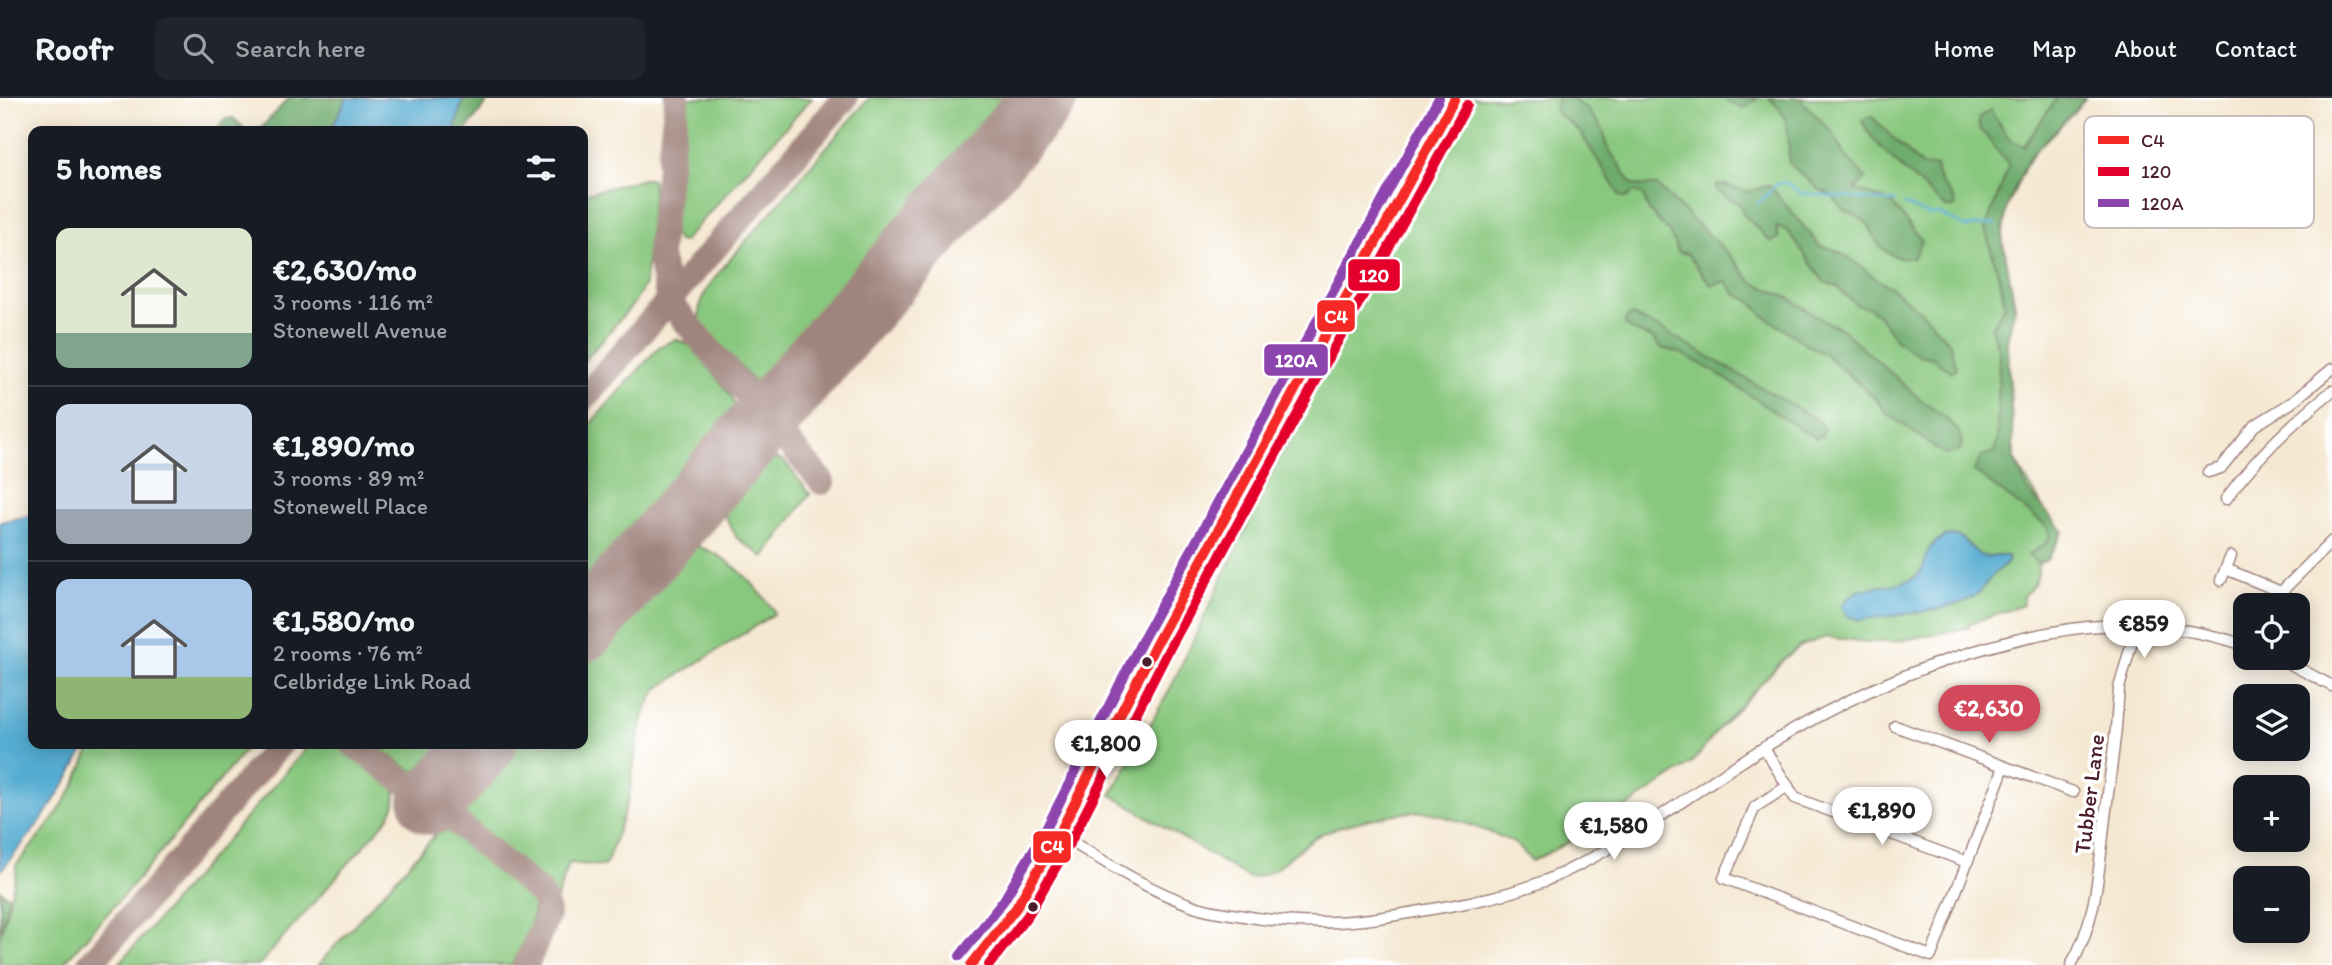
<!DOCTYPE html>
<meta charset="utf-8">
<style>
:root{--surface:#171b24;--page:#20242c;--text:#f1f3f6;--muted:#9ea1a6;--line:#363941;--accent:#d1495b}
body{margin:0;font-family:Itim,sans-serif;background:var(--page);color:var(--text);height:100vh;display:flex;flex-direction:column;font-size:26px;white-space:nowrap}
*{box-sizing:border-box;margin:0}
p{font-size:23px;color:var(--muted)}
.icon{flex:none;width:38px;height:38px;fill:none;stroke:currentColor;stroke-width:2;stroke-linecap:round;stroke-linejoin:round}
.map{position:relative;flex:1;overflow:hidden}
.sheet{position:absolute;left:28px;top:28px;width:560px;height:623px;display:flex;flex-direction:column;background:var(--surface);border-radius:14px;box-shadow:0 4px 18px #0003}
.sheet>*{flex:none}
.fabs{position:absolute;left:2233px;top:495px;display:grid;gap:14px}
.fabs a{display:grid;place-items:center;width:77px;height:77px;border-radius:14px;background:var(--surface);box-shadow:0 4px 18px #0003;font-size:35px}
.price{position:absolute;translate:-50% -60px;padding:0 16px;border-radius:24px;background:#fff;color:#222;font-size:23px;line-height:46px;filter:drop-shadow(0 2px 4px #0008)}
.price::after{content:'';position:absolute;left:50%;top:42px;width:21px;height:16px;margin-left:-10px;background:inherit;clip-path:polygon(0 0,100% 0,50% 100%)}
.price.active{background:var(--accent);color:#fff}
ul{padding:0;list-style:none}
li{display:flex;align-items:center;gap:21px;height:175px;padding:0 28px}
li+li{border-top:2px solid var(--line)}
li span{display:grid;place-items:center;flex:none;width:196px;height:140px;border-radius:14px;color:#555}
li>.icon{margin-inline-start:auto}
span .icon{width:84px;height:84px;fill:#fffc;stroke-width:1}
li b{font-size:30px}
h2{display:flex;justify-content:space-between;align-items:center;height:84px;padding:0 28px;font-size:30px}
header{display:flex;align-items:center;gap:42px;box-sizing:border-box;height:98px;padding:0 35px;background:var(--surface);border-bottom:2px solid var(--line)}
header strong{font-size:33px}
nav{display:flex;gap:38px;margin-inline-start:auto;font-size:24px}
.search{width:490px;height:63px;background:var(--page);display:flex;align-items:center;gap:18px;box-sizing:border-box;padding:0 24px;border-radius:14px;color:var(--muted);font-size:26px}
.map>svg:first-child{display:block}
</style>
<header>
<strong>Roofr</strong>
<div class="search"><svg class="icon" aria-label="search" viewBox="0 0 24 24"><circle cx="10" cy="10" r="6"/><path d="M15 15l6 6"/></svg>Search here</div>
<nav><a>Home</a><a>Map</a><a>About</a><a>Contact</a></nav>
</header>
<div class="map">
<svg width="2332" height="867" viewBox="0 0 2332 867">
<rect width="100%" height="100%" fill="#fff"/>
<filter id="ink" filterUnits="userSpaceOnUse"><feTurbulence type="fractalNoise" baseFrequency=".0143" numOctaves="2"/><feDisplacementMap in="SourceGraphic" scale="14" xChannelSelector="R" yChannelSelector="G"/><feConvolveMatrix kernelMatrix="1 2 1 2 8 2 1 2 1" color-interpolation-filters="sRGB"/></filter>
<filter id="wash" filterUnits="userSpaceOnUse"><feTurbulence type="fractalNoise" baseFrequency=".00686" numOctaves="4" result="noise"/><feDisplacementMap in="SourceGraphic" scale="28" xChannelSelector="R" yChannelSelector="G"/><feGaussianBlur stdDeviation="1.57" result="paint"/><feColorMatrix in="noise" values="0 0 0 0 0 0 0 0 0 0 0 0 0 0 0 0 0 1.4 0 .05"/><feComposite in="paint" operator="in"/></filter>
<g filter="url(#wash)">
<rect width="100%" height="100%" fill="#f5e8d2"/>
<!-- green -->
<g fill="#88c77e" stroke="#697354" stroke-width="2">
<path d="M687,0H812L683,144L678,143L671,131Z"/>
<path d="M869,0H1013L780,264L762,283L756,286L701,226C694,205 709,188 721,172Z"/>
<path d="M1462,0H2085L2074,14L2037,50L2024,71L2007,109L2002,139L2015,209L2007,242L2014,361L2045,413L2063,433L2048,461L2038,466C2039,482 2035,487 2023,498V507L1970,525L1968,530L1892,544H1868L1826,539L1801,548L1785,560L1719,630L1693,664L1590,734L1583,727L1573,733L1571,743L1532,763C1526,757 1520,749 1512,744C1502,738 1438,715 1426,714C1402,712 1343,726 1321,736C1295,749 1280,777 1249,780L1111,697L1171,589L1372,165L1397,122Z"/>
<path d="M643,81H652L653,92L645,186L635,204L583,264V96Z"/>
<path d="M676,241L692,248L731,298L735,309L731,320L653,413L583,491V334L659,249Z"/>
<path d="M771,359L784,363L810,396L764,459L737,440L719,407L759,363Z"/>
<path d="M693,447C728,456 752,483 773,511L774,516L657,591L645,613L637,644L629,699L607,764L604,768L569,765L557,800L547,795L516,766L464,723C457,716 459,709 463,700L513,646H583V566L687,449Z"/>
<path d="M95,646H250L144,774L62,867H0V839L16,776V767L53,722L75,686L90,652Z"/>
<path d="M310,646H340L394,689C398,704 394,710 386,723L259,867H118Z"/>
<path d="M374,646H445L429,663L417,673L410,672Z"/>
<path d="M446,725L460,732L528,791C543,814 522,845 512,867H318Z"/>
</g>
<!-- forest -->
<g fill="#6eac6d" stroke="#5c664c" stroke-width="2">
<path d="M289,0H347L330,33H253L261,30Z"/>
<path d="M463,0H488L485,8L465,33H454Z"/>
<path d="M1558,0H1575L1574,3L1585,9L1601,29L1604,34L1606,47L1633,87L1657,88L1730,157L1752,184L1789,200L1821,221L1842,231L1922,303L1945,319L1958,333L1962,343L1960,352L1946,357L1885,314L1877,302L1825,256L1809,248L1763,217L1749,202L1735,196L1726,183L1711,187L1687,156L1678,154L1669,134L1649,113L1643,97L1634,94L1626,100L1620,98L1580,34L1558,16L1555,10Z"/>
<path d="M1725,0H1758L1743,10L1729,5Z"/>
<path d="M1769,0H1799L1832,34L1843,55L1866,80L1855,91L1891,104L1922,143L1913,160C1896,160 1883,156 1875,140C1873,136 1871,129 1867,125C1852,112 1846,121 1833,98L1818,91L1789,65C1788,37 1792,19 1769,0Z"/>
<path d="M2057,0H2085L2074,14L2029,59L2007,109L2002,139L2015,209L2007,242L2014,361L2028,393L2063,433L2048,461L2038,466L2028,457L2045,446L2050,438L2046,428L1974,373L1981,359L1994,354L1997,343L1999,255L1991,230L2005,207L2000,183L1985,131L2009,68L1979,29V19L1990,12L2011,43L2024,48Z"/>
<path d="M1871,18L1923,69L1936,68C1939,91 1948,88 1956,106L1954,110H1946C1928,93 1866,42 1862,22Z"/>
<path d="M233,20L247,33H217L223,22Z"/>
<path d="M1716,87H1724L1749,94L1769,87L1820,148L1833,151L1850,160L1876,181L1892,190L1924,216L1950,246L1956,271L1951,274L1933,260L1919,257L1898,244L1878,217L1869,210L1856,207L1836,188L1824,184L1787,132L1776,129L1779,140L1771,144L1743,116L1739,105L1727,100L1716,92Z"/>
<path d="M1632,217L1663,232L1819,323L1824,330L1822,338L1816,340L1801,332L1720,277L1681,255L1661,250L1654,241L1632,232L1625,226L1626,220Z"/>
<path d="M0,792L9,799L0,839Z"/>
</g>
<!-- water -->
<g fill="#54acd1" stroke="#4f667e" stroke-width="2">
<path d="M347,0H463L454,33H330Z"/>
<path d="M33,417V646H87L70,678L40,724L0,774V424Z"/>
<path d="M1948,437C1969,438 1965,447 1980,457C1988,462 1999,456 2008,458C2010,468 2004,467 1997,473C1989,479 1984,491 1976,497C1957,513 1885,518 1859,522L1846,517L1842,508C1860,479 1894,495 1916,478C1933,466 1916,451 1948,437Z"/>
</g>
<g fill="none" stroke-linecap="round" stroke-linejoin="round">
<!-- stream -->
<g stroke="#54acd1" stroke-width="2.5">
<path d="M1758,105C1777,90 1777,73 1800,95L1895,104"/>
<path d="M1904,106L1928,117L1940,116L1966,129L1996,126"/>
</g>
<!-- taxiway -->
<g stroke="#a0847e" stroke-width="26">
<path d="M677,0L659,156L669,204L822,384"/>
<path d="M583,301L845,0"/>
<path d="M353,646L432,704L541,796L547,811V818L526,867"/>
<path d="M89,867L280,646"/>
</g>
<!-- runway -->
<g stroke="#a0847e" stroke-width="66">
<path d="M583,531L1044,0"/>
<path d="M432,704L483,646"/>
</g>
</g>
</g>
<g filter="url(#ink)">
<g fill="none" stroke-linecap="round" stroke-linejoin="round">
<defs>
<g id="minor">
<path d="M2208,374L2221,370L2254,328L2291,305L2332,271"/>
<path d="M2226,401C2256,359 2292,325 2332,293"/>
<path d="M2226,471L2281,494L2332,443"/>
<path d="M2221,482L2231,458"/>
<path d="M2279,560L2332,588"/>
<path d="M1895,628L2073,694"/>
<path d="M1764,650L1795,700L1967,764"/>
<path d="M1788,688L1755,709L1724,780L1931,858L2004,669"/>
<path d="M1059,736C1103,763 1145,791 1194,808C1208,813 1224,815 1238,817C1290,827 1339,827 1391,818C1444,809 1497,802 1547,782C1622,750 1691,695 1760,652C1829,609 1898,576 1975,553C2071,524 2148,516 2245,547"/>
<path d="M2071,867C2094,827 2098,783 2103,737C2107,702 2112,666 2116,630L2119,590L2137,526"/>
</g>
<path id="major" d="M971,867L1016,810L1059,736L1156,546L1455,0"/>
</defs>
<!-- minor casing -->
<use href="#minor" stroke="#a0847e" stroke-width="13"/>
<!-- major casing -->
<use href="#major" stroke="#a0847e" stroke-width="16"/>
<!-- minor -->
<use href="#minor" stroke="#fff" stroke-width="10"/>
<!-- major -->
<use href="#major" stroke="#f9bc89" stroke-width="12"/>
<defs>
<path id="bus-1" d="M971,867L1016,810L1059,736L1156,546L1455,0"/>
<path id="bus-2" d="M989,867L1028,817L1071,743L1168,553L1467,7"/>
<path id="bus-3" d="M960,858L1004,802L1047,729L1144,539L1439,0"/>
</defs>
<!-- bus-1 casing -->
<use href="#bus-1" stroke="#fff" stroke-width="16"/>
<!-- bus-2 casing -->
<use href="#bus-2" stroke="#fff" stroke-width="16"/>
<!-- bus-3 casing -->
<use href="#bus-3" stroke="#fff" stroke-width="16"/>
<!-- bus-1 -->
<use href="#bus-1" stroke="#f52a26" stroke-width="10"/>
<!-- bus-2 -->
<use href="#bus-2" stroke="#e4002b" stroke-width="10"/>
<!-- bus-3 -->
<use href="#bus-3" stroke="#8e44ad" stroke-width="10"/>
</g>
</g>
<!-- markers -->
<g fill="#4a1f2b" stroke="#fff" stroke-width="2.5">
<circle cx="1147" cy="564" r="6"/>
<circle cx="1033" cy="809" r="6"/>
</g>
<g text-anchor="middle" stroke-width="7" stroke-linejoin="round" paint-order="stroke">
<!-- street labels -->
<g font-size="23" fill="#4a1f2b" stroke="#fff">
<text transform="translate(2089 696) rotate(-83)" y="8">Tubber Lane</text>
</g>
</g>
<!-- legend -->
<rect x="2084" y="18" width="230" height="112" rx="10" fill="#fff" stroke="#c9bcbf" stroke-width="2"/>
<rect x="2098" y="38" width="31" height="8" fill="#f52a26"/>
<rect x="2098" y="69" width="31" height="9" fill="#e4002b"/>
<rect x="2098" y="101" width="31" height="8" fill="#8e44ad"/>
<g font-size="19" fill="#4a1f2b">
<text x="2141" y="49">C4</text>
<text x="2141" y="80">120</text>
<text x="2141" y="112">120A</text>
</g>
<g stroke="#fff" stroke-width="2.5">
<rect x="1347" y="160" width="54" height="34" rx="7" fill="#e4002b"/>
<rect x="1316" y="201" width="40" height="34" rx="7" fill="#f52a26"/>
<rect x="1263" y="245" width="66" height="34" rx="7" fill="#8e44ad"/>
<rect x="1032" y="732" width="40" height="34" rx="7" fill="#f52a26"/>
</g>
<g font-size="19" text-anchor="middle" font-weight="bold" fill="#fff">
<text x="1374" y="184">120</text>
<text x="1336" y="225">C4</text>
<text x="1296" y="269">120A</text>
<text x="1052" y="755">C4</text>
</g>
</svg>
<div class="fabs">
<a><svg class="icon" aria-label="locate" viewBox="0 0 24 24"><circle cx="12" cy="12" r="6"/><path d="M12 2v4M12 18v4M2 12h4M18 12h4"/></svg></a>
<a><svg class="icon" aria-label="layers" viewBox="0 0 24 24"><path d="M12 4l9 5-9 5-9-5zM3 14l9 5 9-5"/></svg></a>
<a>+</a>
<a>−</a>
</div>
<b class="price" style="left:2144px;top:562px">€859</b>
<b class="price active" style="left:1989px;top:647px">€2,630</b>
<b class="price" style="left:1106px;top:682px">€1,800</b>
<b class="price" style="left:1882px;top:749px">€1,890</b>
<b class="price" style="left:1614px;top:764px">€1,580</b>
<section class="sheet">
<h2>5 homes<svg class="icon" aria-label="filters" viewBox="0 0 24 24"><path d="M4 7h16M4 17h16"/><circle cx="9" cy="7" r="2"/><circle cx="15" cy="17" r="2"/></svg></h2>
<ul>
<li><span style="background:linear-gradient(#dfe7d0 75%,#7fa58c 0)"><svg class="icon" aria-label="home" viewBox="0 0 24 24"><path d="M3 11l9-7 9 7M6 9v11h12V9"/></svg></span><div><b>€2,630/mo</b><p>3 rooms · 116 m²</p><p>Stonewell Avenue</p></div></li>
<li><span style="background:linear-gradient(#c9d6e8 75%,#9aa5b1 0)"><svg class="icon" aria-label="home" viewBox="0 0 24 24"><path d="M3 11l9-7 9 7M6 9v11h12V9"/></svg></span><div><b>€1,890/mo</b><p>3 rooms · 89 m²</p><p>Stonewell Place</p></div></li>
<li><span style="background:linear-gradient(#a9c7e8 70%,#8fb573 0)"><svg class="icon" aria-label="home" viewBox="0 0 24 24"><path d="M3 11l9-7 9 7M6 9v11h12V9"/></svg></span><div><b>€1,580/mo</b><p>2 rooms · 76 m²</p><p>Celbridge Link Road</p></div></li>
</ul>
</section>
</div>
